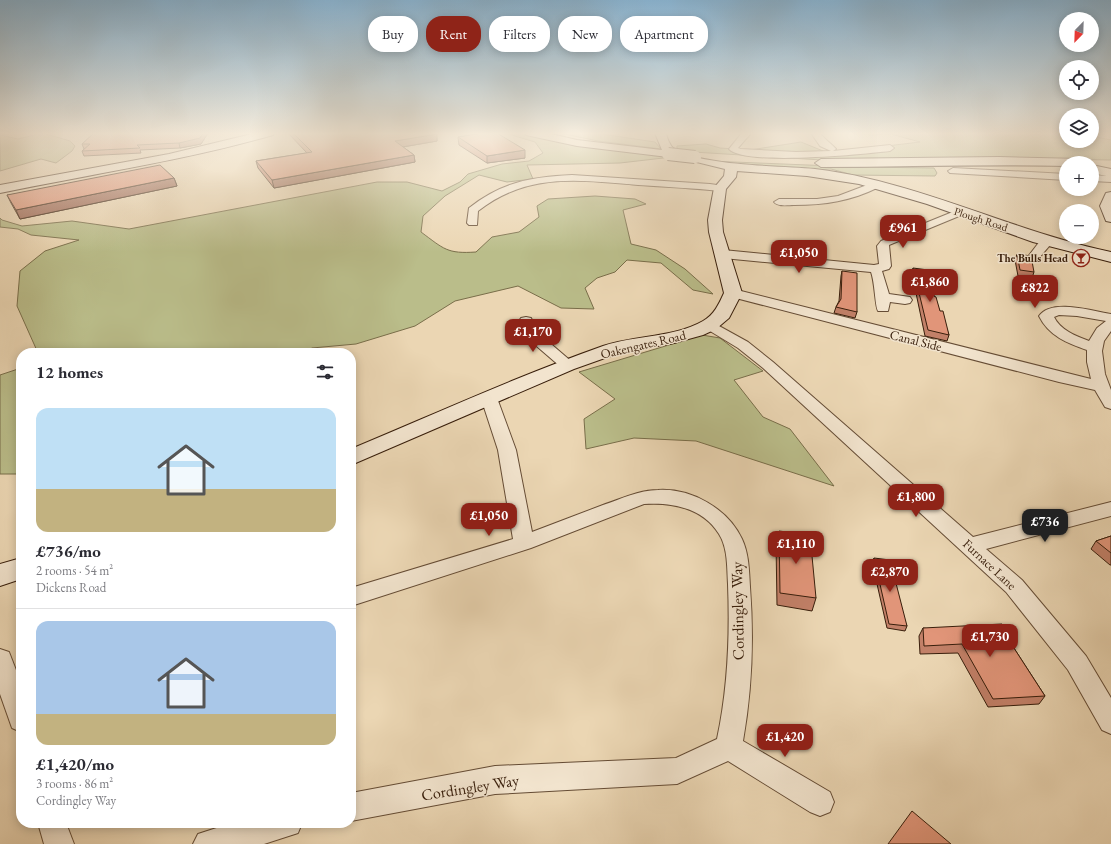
<!DOCTYPE html>
<meta charset="utf-8">
<style>
:root{--surface:#fff;--page:#f2f2f3;--text:#2b2b33;--muted:#7c7c81;--line:#e1e1e2;--accent:#8f2418}
body{margin:0;font-family:"EB Garamond",serif;background:var(--page);color:var(--text);height:100vh;display:flex;flex-direction:column;font-size:15px;white-space:nowrap}
*{box-sizing:border-box;margin:0}
p{font-size:13px;color:var(--muted)}
.icon{flex:none;width:22px;height:22px;fill:none;stroke:currentColor;stroke-width:2;stroke-linecap:round;stroke-linejoin:round}
.map{position:relative;flex:1;overflow:hidden}
.panel{position:absolute;left:16px;top:348px;width:340px;height:480px;display:flex;flex-direction:column;background:var(--surface);border-radius:16px;box-shadow:0 2px 10px #0003}
.panel>*{flex:none}
.top-card{position:absolute;left:368px;top:16px;width:380px;height:36px;display:flex;gap:8px}
.needle{width:26px;rotate:203deg}
.buttons{position:absolute;left:1059px;top:12px;display:grid;gap:8px}
.buttons a{display:grid;place-items:center;width:40px;height:40px;border-radius:50%;background:var(--surface);box-shadow:0 2px 10px #0003;font-size:20px}
.price{position:absolute;translate:-50% -34px;padding:0 9px;border-radius:8px;background:var(--accent);color:#fff;font-size:13px;line-height:26px;filter:drop-shadow(0 1px 2px #0008)}
.price::after{content:'';position:absolute;left:50%;top:24px;width:12px;height:9px;margin-left:-6px;background:inherit;clip-path:polygon(0 0,100% 0,50% 100%)}
.price.on{background:#222;color:#fff}
ul{padding:0;list-style:none}
li{display:grid;align-content:center;gap:8px;height:212px;padding:0 20px}
li+li{border-top:1px solid var(--line)}
li span{display:grid;place-items:center;height:124px;border-radius:12px;color:#555}
li>.icon{margin-inline-start:auto}
span .icon{width:72px;height:72px;fill:#fffc;stroke-width:1}
li b{font-size:17px}
h2{display:flex;justify-content:space-between;align-items:center;height:48px;padding:0 20px;font-size:17px}
.tag{padding:0 14px;border-radius:16px;background:var(--surface);box-shadow:0 2px 10px #0003;font-size:14px;line-height:36px}
.tag.on{background:var(--accent);color:#fff}
.map>svg:first-child{display:block}
</style>
<div class="map">
<svg width="1111" height="844" viewBox="0 0 1111 844">
<rect width="100%" height="100%" fill="#ebd6b3"/>
<filter id="stains"><feTurbulence type="fractalNoise" baseFrequency=".005" numOctaves="4"/><feColorMatrix values="0 0 0 0 .2 0 0 0 0 .09 0 0 0 0 .02 0 0 0 .5 -.17"/></filter>
<radialGradient id="worn" r=".72"><stop offset=".6" stop-color="#630" stop-opacity="0"/><stop offset="1" stop-color="#630" stop-opacity=".3"/></radialGradient>
<!-- green -->
<g fill="#babd8a" stroke="#796e4a">
<path d="M43,133L70,141L75,146L72,151L56,163L41,159L0,171V135L18,139Z"/>
<path d="M505,133H520L588,146L672,157L620,163L527,165L533,179L507,182L479,175L445,196L423,216L421,232C444,249 447,254 476,252L492,237L519,232L539,217L537,206L548,199L595,196L635,199L646,204L623,210L631,244L656,250L685,269L713,294L693,290L661,263L627,260L615,272L597,278L585,288L594,309L561,308L518,286L455,301L415,326L356,344L312,348L304,353H38L17,306L20,271L45,251L79,240L31,235L18,229L0,227V218L2,220L22,226L72,221L129,229L377,182H407L442,191L460,182L468,174L502,164L529,161L543,153L535,142Z"/>
<path d="M560,133H595L655,142L661,149L598,141Z"/>
<path d="M867,133H1066V141H1092V136L1111,140V160L987,158L838,161L677,151V146L706,144L720,148L750,150L801,142L828,153L920,142L891,134L869,135Z"/>
<path d="M709,161L857,167L934,168L937,173L935,176L853,175L831,169L814,170L736,165Z"/>
<path d="M702,335L720,338L763,371L734,380L763,417L790,429L834,486L696,441L634,438L586,449L584,419L615,399L579,372Z"/>
<path d="M21,368V474H0V375Z"/>
</g>
<g fill="none" stroke-linecap="round" stroke-linejoin="round">
<defs>
<g id="street">
<path d="M742,133H751L738,148L741,149L796,152L831,151L820,146L811,133H820C825,140 831,143 836,149L833,151L890,145L894,148L890,151C864,154 744,166 729,149Z"/>
<path d="M953,168L1066,174V180L950,173L948,171Z"/>
<path d="M572,175L710,184L724,186L725,188L720,191C693,188 665,187 638,185C579,180 528,172 478,211L477,225H469L467,223L469,208C502,182 531,177 572,175Z"/>
<path d="M1092,175L1111,176V182L1092,181Z"/>
<path d="M875,182L879,183L880,185L879,187C851,201 825,205 794,205C788,205 778,207 774,202L779,199H817L838,196Z"/>
<path d="M960,209L964,210L965,212L964,214L889,245L891,266L889,269L882,271L889,294L910,297L912,300L910,303L905,304L890,302L888,311H878C875,306 875,283 871,272L723,258L717,254L723,250L874,265L879,264L877,246L881,241Z"/>
<path d="M1048,238L1052,239L1054,241C1048,247 1043,253 1037,261H1029L1027,258L1040,241Z"/>
<path d="M733,289L1091,379L1087,362V350C1067,343 1049,336 1039,316C1051,298 1093,311 1111,314V331L1104,341L1102,351L1105,374L1111,390V409L1105,407L1095,390L1059,382L728,296L726,293L728,290ZM1059,315L1077,316L1106,321L1097,328L1089,341C1076,336 1060,330 1054,317Z"/>
<path d="M526,317L531,318L537,332L572,362L575,365L572,368H562L526,337L519,321L521,318Z"/>
<path d="M710,321L748,342L773,362L973,537L1111,502V516L986,549L1022,580L1086,656L1111,698V734L1102,730L1068,670L1006,592L763,368L738,348L705,328L703,325L705,322Z"/>
<path d="M489,393L495,395L497,398L516,450L532,532C556,523 579,514 603,505C621,499 639,490 658,490C692,488 728,509 742,539C749,554 749,571 750,587C754,639 752,690 743,741L830,792L834,802L830,812L820,816L810,812L728,761L677,784L495,794L351,821V793L495,766L676,758L717,739C728,688 730,636 728,584C727,568 728,548 719,534C703,508 672,502 644,504L531,548L351,606V588L513,539L498,450L481,398L483,395Z"/>
<path d="M0,649L9,652L21,683V732L12,728L0,694Z"/>
<path d="M38,823H66L74,844H44Z"/>
<path d="M232,823H302L298,833L264,844H193L198,834Z"/>
</g>
<g id="secondary">
<path d="M256,133H274L273,135C183,161 91,174 0,193V185L169,154Z"/>
<path d="M525,133H547L577,140L662,150L655,133H666C667,138 669,143 672,147C694,166 784,166 815,169C917,181 1011,231 1111,252V262L1033,242L927,204L859,184L807,176L737,171L736,177L726,189L722,220L723,232L742,293L729,318L716,329L703,335L674,343L619,353L574,369L351,465V449C435,414 518,376 603,346C635,335 673,338 703,321C714,315 719,304 724,293L709,232L708,220L714,188L724,176L725,169L672,156L668,157L577,146L526,135Z"/>
<path d="M999,157L1082,159L1088,163H1066V166C984,164 903,167 821,167L815,163L821,159Z"/>
<path d="M1092,165L1111,169V177L1092,173Z"/>
<path d="M1111,192V222L1106,221L1100,206L1106,193Z"/>
<path d="M21,558V579L0,586V564Z"/>
</g>
</defs>
<!-- street casing -->
<use href="#street" stroke="#654c35" stroke-width="2"/>
<!-- secondary casing -->
<use href="#secondary" stroke="#381e0b" stroke-width="2"/>
<!-- street -->
<use href="#street" fill="#f2e4ce" fill-rule="evenodd"/>
<!-- secondary -->
<use href="#secondary" fill="#f2e4ce" fill-rule="evenodd"/>
<defs>
<path id="secondary-bridge" d="M668,154L695,157"/>
</defs>
<!-- secondary-bridge casing -->
<use href="#secondary-bridge" stroke="#381e0b" stroke-width="14" stroke-linecap="butt"/>
<!-- secondary-bridge -->
<use href="#secondary-bridge" stroke="#f2e4ce" stroke-width="12"/>
</g>
<!-- wall -->
<g fill="#c28068" stroke="#381e0b">
<path d="M94,133H208L201,144L180,148L140,150L141,153L84,156L82,151L84,149L82,144Z"/>
<path d="M288,133H436L437,141L403,147L414,155L415,162L274,188L258,168L256,161L307,153Z"/>
<path d="M458,137L525,158L487,163L459,145Z"/>
<path d="M174,178L177,186L20,219L11,203L7,195Z"/>
<path d="M1017,254L1034,272L1032,278L1018,276L1015,260Z"/>
<path d="M913,268L934,296L949,335L947,341L925,336L912,274Z"/>
<path d="M842,271L857,312L855,318L834,313L836,307L839,301L841,276Z"/>
<path d="M779,531L816,598L812,611L777,605L776,543Z"/>
<path d="M1111,536V565H1110L1091,549L1096,541Z"/>
<path d="M874,558L907,626L905,631L887,628L872,562Z"/>
<path d="M923,628L1014,641L1012,645L1045,696L1039,704L988,707L958,653L920,654L919,636Z"/>
</g>
<!-- shaded-wall -->
<g fill="#9e6855" stroke="#381e0b">
<path d="M203,133H208L201,144L180,148L179,143Z"/>
<path d="M437,134V141L396,148L395,141Z"/>
<path d="M525,150V158L487,163V156Z"/>
<path d="M414,155L415,162L274,188L272,180Z"/>
<path d="M174,178L177,186L20,219L16,210Z"/>
</g>
<!-- building -->
<g fill="#e19579" stroke="#381e0b">
<path d="M94,133H203L200,138L179,143L137,145L140,148L82,151L90,144H82Z"/>
<path d="M293,133H436L437,134L395,141L414,155L272,180L256,161L312,152Z"/>
<path d="M482,133H497L525,150L487,156L458,137Z"/>
<path d="M160,165L174,178L16,210L7,195Z"/>
<path d="M1017,254L1031,256L1034,272L1020,270Z"/>
<path d="M913,268L928,270L934,296L936,297L940,311H943L949,335L928,330Z"/>
<path d="M842,271L857,273V312L836,307L841,299Z"/>
<path d="M779,531L810,535L816,598L780,593Z"/>
<path d="M1111,536V553L1096,541Z"/>
<path d="M874,558L890,560L907,626L889,624Z"/>
<path d="M1002,624L1014,641L1010,642L1045,696L993,699L962,644L924,646L923,628Z"/>
<path d="M912,811L951,844H888Z"/>
</g>
<!-- sky -->
<linearGradient id="sky" x2="0" y2="1"><stop stop-color="#89b5d4"/><stop offset="0.53" stop-color="#f6eddd"/><stop offset="1" stop-color="#f6eddd" stop-opacity="0"/></linearGradient>
<rect width="1111" height="252" fill="url(#sky)"/>
<!-- icons -->
<defs>
<symbol id="bar-ring" viewBox="-11 -11 22 22"><circle r="9.5" fill="#f2e4ce" stroke="#8f2418" stroke-width="1.5"/><path d="M-6-5H6L.8 .8V4.5H3.5V6h-7V4.5H-.8V.8Z" fill="#8f2418"/></symbol>
</defs>
<g fill-rule="evenodd">
<use href="#bar-ring" x="1071" y="248" width="20" height="20"/>
</g>
<g text-anchor="middle" stroke-width="3" stroke-linejoin="round" paint-order="stroke">
<!-- far-street labels -->
<g font-size="11" fill="#381e0b" stroke="#f2e4ce">
<text transform="translate(981 219) rotate(18)" y="4">Plough Road</text>
</g>
<!-- far-poi labels -->
<g font-size="11" font-weight="bold" fill="#381e0b" stroke="#f2e4ce" text-anchor="end">
<text x="1068" y="262">The Bulls Head</text>
</g>
<!-- street labels -->
<g font-size="13" fill="#381e0b" stroke="#f2e4ce">
<text transform="translate(916 340) rotate(14)" y="5">Canal Side</text>
<text transform="translate(643 344) rotate(-13)" y="5">Oakengates Road</text>
<text transform="translate(990 564) rotate(43)" y="5">Furnace Lane</text>
</g>
<!-- near-street labels -->
<g font-size="16" fill="#381e0b" stroke="#f2e4ce">
<text transform="translate(737 611) rotate(-91)" y="6">Cordingley Way</text>
<text transform="translate(470 787) rotate(-9)" y="6">Cordingley Way</text>
</g>
</g>
<rect width="100%" height="100%" filter="url(#stains)"/>
<rect width="100%" height="100%" fill="url(#worn)"/>
</svg>
<div class="buttons">
<a><svg class="needle" viewBox="-14 -14 28 28"><path d="M0-13l5 13h-10z" fill="#e53935"/><path d="M0 13l5-13h-10z" fill="#7c7c81"/></svg></a>
<a><svg class="icon" aria-label="locate" viewBox="0 0 24 24"><circle cx="12" cy="12" r="6"/><path d="M12 2v4M12 18v4M2 12h4M18 12h4"/></svg></a>
<a><svg class="icon" aria-label="layers" viewBox="0 0 24 24"><path d="M12 4l9 5-9 5-9-5zM3 14l9 5 9-5"/></svg></a>
<a>+</a>
<a>−</a>
</div>
<b class="price" style="left:903px;top:249px">£961</b>
<b class="price" style="left:799px;top:274px">£1,050</b>
<b class="price" style="left:930px;top:303px">£1,860</b>
<b class="price" style="left:1035px;top:309px">£822</b>
<b class="price" style="left:533px;top:353px">£1,170</b>
<b class="price" style="left:916px;top:518px">£1,800</b>
<b class="price" style="left:489px;top:537px">£1,050</b>
<b class="price on" style="left:1045px;top:543px">£736</b>
<b class="price" style="left:796px;top:565px">£1,110</b>
<b class="price" style="left:890px;top:593px">£2,870</b>
<b class="price" style="left:990px;top:658px">£1,730</b>
<b class="price" style="left:785px;top:758px">£1,420</b>
<div class="top-card">
<a class="tag">Buy</a>
<a class="tag on">Rent</a>
<a class="tag">Filters</a>
<a class="tag">New</a>
<a class="tag">Apartment</a>
</div>
<section class="panel">
<h2>12 homes<svg class="icon" aria-label="filters" viewBox="0 0 24 24"><path d="M4 7h16M4 17h16"/><circle cx="9" cy="7" r="2"/><circle cx="15" cy="17" r="2"/></svg></h2>
<ul>
<li><span style="background:linear-gradient(#bfe0f5 65%,#c2b280 0)"><svg class="icon" aria-label="home" viewBox="0 0 24 24"><path d="M3 11l9-7 9 7M6 9v11h12V9"/></svg></span><div><b>£736/mo</b><p>2 rooms · 54 m²</p><p>Dickens Road</p></div></li>
<li><span style="background:linear-gradient(#a9c7e8 75%,#c2b280 0)"><svg class="icon" aria-label="home" viewBox="0 0 24 24"><path d="M3 11l9-7 9 7M6 9v11h12V9"/></svg></span><div><b>£1,420/mo</b><p>3 rooms · 86 m²</p><p>Cordingley Way</p></div></li>
</ul>
</section>
</div>
